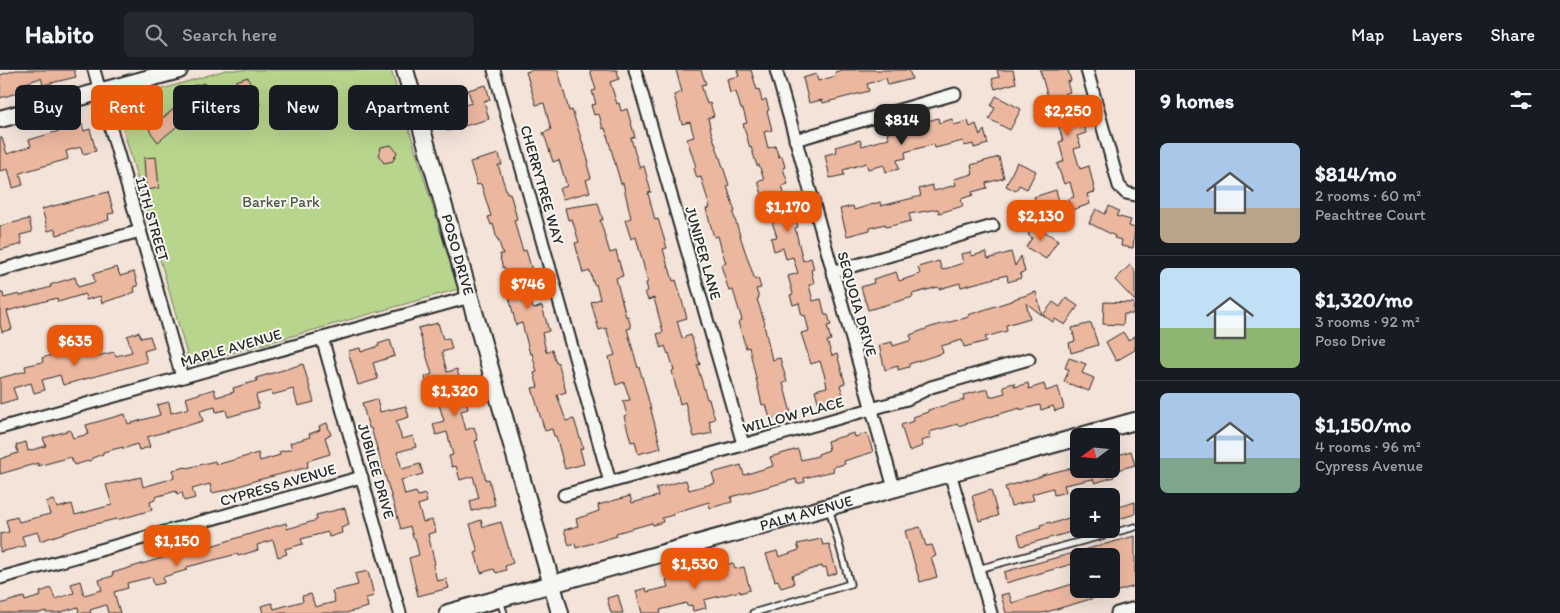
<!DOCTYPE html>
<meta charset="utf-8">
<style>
:root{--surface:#171b24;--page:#242831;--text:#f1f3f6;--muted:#9ea1a6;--line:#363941;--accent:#ea580c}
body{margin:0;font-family:Itim,sans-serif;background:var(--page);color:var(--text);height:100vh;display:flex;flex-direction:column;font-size:19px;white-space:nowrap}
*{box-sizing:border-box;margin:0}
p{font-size:16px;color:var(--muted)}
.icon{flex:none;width:28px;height:28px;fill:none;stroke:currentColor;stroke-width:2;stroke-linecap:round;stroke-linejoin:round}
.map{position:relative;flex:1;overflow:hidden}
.side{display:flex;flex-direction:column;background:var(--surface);width:425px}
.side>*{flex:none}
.guide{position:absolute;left:15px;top:15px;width:475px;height:45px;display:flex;gap:10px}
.needle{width:32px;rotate:254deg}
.buttons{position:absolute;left:1070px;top:358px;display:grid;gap:10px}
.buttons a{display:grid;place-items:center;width:50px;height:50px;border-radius:8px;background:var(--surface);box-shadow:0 5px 20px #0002;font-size:25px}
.price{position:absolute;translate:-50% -42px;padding:0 11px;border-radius:10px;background:var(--accent);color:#fff;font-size:16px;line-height:32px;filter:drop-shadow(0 1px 2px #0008)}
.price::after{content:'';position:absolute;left:50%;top:30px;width:15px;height:11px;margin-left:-8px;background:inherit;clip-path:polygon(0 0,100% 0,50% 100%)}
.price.selected{background:#222;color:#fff}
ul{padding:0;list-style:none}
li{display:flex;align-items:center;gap:15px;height:125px;padding:0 25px}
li+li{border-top:1px solid var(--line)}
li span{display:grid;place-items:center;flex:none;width:140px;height:100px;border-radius:8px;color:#555}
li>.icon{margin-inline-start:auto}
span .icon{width:60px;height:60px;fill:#fffc;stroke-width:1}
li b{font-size:21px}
h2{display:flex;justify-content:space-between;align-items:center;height:60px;padding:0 25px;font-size:21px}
.pill{padding:0 18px;border-radius:8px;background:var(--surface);box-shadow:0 5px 20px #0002;font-size:18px;line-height:45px}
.pill.selected{background:var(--accent);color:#fff}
header{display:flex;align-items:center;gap:30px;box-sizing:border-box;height:70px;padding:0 25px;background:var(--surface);border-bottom:1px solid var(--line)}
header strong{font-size:24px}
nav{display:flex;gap:28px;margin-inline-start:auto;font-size:18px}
.search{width:350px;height:45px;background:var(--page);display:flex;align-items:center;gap:12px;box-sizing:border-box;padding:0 18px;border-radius:8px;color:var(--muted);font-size:19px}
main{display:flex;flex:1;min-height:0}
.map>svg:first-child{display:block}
</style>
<header>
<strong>Habito</strong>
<div class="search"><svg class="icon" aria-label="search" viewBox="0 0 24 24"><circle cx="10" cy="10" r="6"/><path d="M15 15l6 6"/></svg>Search here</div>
<nav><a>Map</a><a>Layers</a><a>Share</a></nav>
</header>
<main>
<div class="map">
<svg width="1135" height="543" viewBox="0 0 1135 543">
<rect width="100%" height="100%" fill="#f3e3d9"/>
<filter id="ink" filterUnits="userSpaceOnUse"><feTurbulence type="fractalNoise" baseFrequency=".02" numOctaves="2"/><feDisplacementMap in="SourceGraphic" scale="10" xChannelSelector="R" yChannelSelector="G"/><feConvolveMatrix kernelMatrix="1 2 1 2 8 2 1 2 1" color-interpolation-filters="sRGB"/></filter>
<g filter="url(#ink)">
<!-- green -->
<path fill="#b8d58d" stroke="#72805c" d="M226,0H391L458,219L190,295L116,33Z"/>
<!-- building -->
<g fill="#ecb79f" stroke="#2b2b2b">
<path d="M16,0H74L76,7L43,15L41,8L25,13L27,20L0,28V5Z"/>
<path d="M532,0H558L569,41L572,40L589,93L587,94L591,108L586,110L590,122L563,129L559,119L567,116L559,90L553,92L546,70L543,63L551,60L544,33L536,35L526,2Z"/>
<path d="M590,0H617L619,9L610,12L617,34L619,33L621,41L627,39L635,67L631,68L635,83L640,98L644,96L651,122L648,123L655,150L658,149L667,178L663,179L668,197H669L673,211L676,210L687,248L677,251L682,268L691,265L700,295H697L707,329H709L715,349L709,351L712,363L694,367L685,332L680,334L672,301L674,300L669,283L668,284L665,276L661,278L657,264L663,262L654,228L648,230L645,222L648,221L646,213L648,212L636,167L631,169L625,150L631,148L623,113L621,114L605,58L603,59L599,44L594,45L591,35L596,34L592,21L596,20Z"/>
<path d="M676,0H701L706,14L701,15L707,34L710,33L714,46L708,48L711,61L729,115L727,116L735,142L733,143L743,175L755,210L758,208L761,218L756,219L759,228L757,229L765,254L764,255L772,290L780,288L787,312L783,313L791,343L770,349L766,334L762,335L749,277L746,278L738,252L742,250L733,220L729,221L721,195L726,193L722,181L718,166L714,167L706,139L710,138L701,107L697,108L694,98L696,97L687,69L694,67L690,52L682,54L674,25L682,22Z"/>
<path d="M737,0H751L757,20L759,19L762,31L766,29L769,40L767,41L772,60L764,62L768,78L775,76L779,87L782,86L785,97L783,98L788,114L782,116L787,134L795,132L799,143L794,144L798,157L795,158L803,191L811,188L814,199L811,200L814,213L809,215L813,231L821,229L825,245H828L831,255L827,256L831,270L827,271L832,286L837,284L840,295L845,313L840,315L844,328L819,335L815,320L827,317L825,307L820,291L811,294L801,263L809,261L805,245L802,246L799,233L793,235L790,225L793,224L788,206L798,203L793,187L786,189L783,178L774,181L771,168L777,167L771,149L774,148L770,132L765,134L758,111L764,110L759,95L757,96L751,77L750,78L743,54L747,53L743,39H741L736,22L730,23L727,9L739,6Z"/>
<path d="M842,0H909L912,9L888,15L886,8L867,14L869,21L823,33L822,30L809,33L803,8L816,4L818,11L836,6L835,2Z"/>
<path d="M997,0H1013L1016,13L995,19L992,9L999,7Z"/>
<path d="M1040,0H1068L1071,11L1067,12L1070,22L1064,24L1069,40L1079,37L1086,63L1077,66L1081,77L1074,79L1080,99L1089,96L1095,122L1087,124L1090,134L1072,140L1068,129L1074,127L1070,112L1064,114L1057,94L1064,91L1059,72L1063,71L1057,50L1052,51L1048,34H1050Z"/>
<path d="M248,7L253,26L257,25L260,35L249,39L245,27L241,29L236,11Z"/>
<path d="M205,13L208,25L195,28L192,16Z"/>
<path d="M486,15L490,30L484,31L489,49L447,61L442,41L472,33L468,20Z"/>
<path d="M996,26L1021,39L1010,60L989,49L995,38L991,36Z"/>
<path d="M210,35L239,46L235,57L206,47Z"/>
<path d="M177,36L187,48L158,72L149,60Z"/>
<path d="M938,48L939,53L952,49L954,55L968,51L970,57L976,54L980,66L984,60L988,74L974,78L973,74L964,76L963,71L935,78L934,74L905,82L906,88L897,90L899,99L886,102L884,95L868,99L866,93L843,100L844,105L830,108L825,85L837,82L835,77L860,70L862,76L889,68L887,63L928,52V51Z"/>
<path d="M82,54L84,61L90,59L96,81L83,84L81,77L66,81L68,89L20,103L23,115L13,118L8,99L0,101V68H2L7,84L31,76L29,70Z"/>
<path d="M391,75L397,82L393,91L384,93L379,86L381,77Z"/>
<path d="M499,84L502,95H498L507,123H510L515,141L517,149L514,150L518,165L523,181L526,180L534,207L525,209L533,239L542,236L549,261L542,263L546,282L552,280L556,293L558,292L566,322L557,325L566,351L574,349L583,378L580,379L584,394L565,399L556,366H554L552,359L545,361L539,342L532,318L538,317L534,303L537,302L532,283L530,284L522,253L516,255L508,222L512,221L505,198H503L500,188H501L500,184H503L498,169H497L493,154L491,155L488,147L491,146L481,114L477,115L470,92Z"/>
<path d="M156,87L159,118L146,120L144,88Z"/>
<path d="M999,87L1004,108L986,113L987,118L972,122L973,125L961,129L963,136L939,143L938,139L909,144L911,151L886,157L885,154L870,158V160L847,166L840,139L853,136L854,140L880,132L881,136L921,126L919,119L932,115L934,121L956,115L954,109L973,104L971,95Z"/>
<path d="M1017,92L1036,101L1027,119L1019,115L1016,121L1006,116Z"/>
<path d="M1056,120L1059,131L1052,133L1056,145L1034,151L1031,141L1038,139L1034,127Z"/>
<path d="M108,122L114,143L108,144L109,150L57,165L55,159L48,161L42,139Z"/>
<path d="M598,133L603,150H600L610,183L616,181L623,206L616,208L626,247L628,246L631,258L627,259L638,298L639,297L645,317L661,378L638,384L635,371L631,372L624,346L627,345L623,331L630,330L624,312L616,315L609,287L615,285L606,258L599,260L591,232L600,229L596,214L594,215L590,201L583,203L575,173L579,172L572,149L568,150L565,138Z"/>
<path d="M1109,136L1119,141L1116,146L1131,150L1129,156L1135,158L1133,178L1121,176L1122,170L1114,168L1115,166L1089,153L1096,139L1105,144Z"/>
<path d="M29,149L32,162L20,165L22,174L0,180V156Z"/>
<path d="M1034,155L1058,170L1046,189L1026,177L1032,168L1028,165Z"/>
<path d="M971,182L972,186L986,182L988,189L1011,182L1015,196L1021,186L1025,202L1020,203L1021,208L1008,212L1007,205L961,217L960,213L939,219L938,217L912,224L913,227L868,240L861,217L874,213L873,209L896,202L899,211L920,204L918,197L939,191L942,200L963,193L961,184Z"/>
<path d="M1130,195L1135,201V231L1115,210Z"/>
<path d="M117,197L120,206L134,202L138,216L134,217L135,222L102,233L100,226L86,230L85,224L58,232L57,228L7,241L12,259L2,262L0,254V223H3L4,228L19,224L20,226L51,217L50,215L75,207L78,217L95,212L93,204Z"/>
<path d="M1036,222L1042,245L1026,233L1030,248L1006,255L1007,261L985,267L987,271L964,277L962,270L941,276L943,283L909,294V297L898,300V296L885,300L879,275L892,272L893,276L912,270L910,265L931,257L969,247L968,245L1014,230V229Z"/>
<path d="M1066,228L1078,236L1065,255L1055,249L1053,252L1043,245L1053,232L1060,237Z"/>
<path d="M1104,232L1134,233L1133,244H1124L1123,255L1103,254Z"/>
<path d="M438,253L443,269L449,268L452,279L442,282L447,302L457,299L460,311L452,313L456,330L466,327L468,339L461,341L466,360L474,357L478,370L475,371L486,410L489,409L495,435L472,441L470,431L479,428L473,406L460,410L456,396L452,397L449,386L453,385L447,362L436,365L433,354L444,351L437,328L441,327L438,312L427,315L425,307L432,304L418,258Z"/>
<path d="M1091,253L1098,275L1071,283L1069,273L1075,271L1072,258Z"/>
<path d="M139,262L141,268L150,266L154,278L144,281L147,292L63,315L60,305L42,310L45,320L34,323L31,313L13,318L17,329L0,334V308L26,301L25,296L43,292L42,288L57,283L58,286L82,279L83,285L96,281L97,286L114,282L116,286L132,282L127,266Z"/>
<path d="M1123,262L1128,270L1135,266V280L1116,291L1106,272Z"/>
<path d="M390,270L395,286L373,293L378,309L358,315L348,281L360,278L361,282L379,276L378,274Z"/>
<path d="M1069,288L1086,294L1082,303L1094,308L1089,321L1064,312L1069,299L1065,298Z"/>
<path d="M303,294L314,332L298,336L293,319L272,325L271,321L256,325L259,338L228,347L226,340L216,342L215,337L200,341L203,351L147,367L150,377L139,380L137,374L123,379V377L103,382V384L92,388V390L74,395L71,387L38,396V393L0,404V389L18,383L16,375L26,372L28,381L46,376L43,368L70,360L73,368L89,364L86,355L125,344L128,354L160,345L157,335L169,332L171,343L189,338L186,328L214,319L216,327L234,322L233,318L257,311L256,308Z"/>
<path d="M1014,313L1015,317L1028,313L1029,319L1044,314L1046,321L1058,317L1064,338L1055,341L1053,336L1041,340L1040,335L1020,340V338L958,356V354L929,362L931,368L921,371L923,376L909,381L901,355L914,351L913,347L928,342V340L964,330L963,325L988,319L990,327L1005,323L1003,316Z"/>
<path d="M377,329L380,342L406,336L409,347L396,351L402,369L413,366L416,377L397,382L402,399L420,394L423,404L401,410L405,425L416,422L418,426L425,424L427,432L418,435L423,452L432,450L436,462L428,464L435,494L433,495L437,511L446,509L449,518L418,526L409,488L419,485L415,468H413L410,456L401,459L371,358H369L362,333Z"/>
<path d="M327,353L331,365L325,367L330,384L307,391L308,397L254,411L227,420L212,423L210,414L192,419L195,428L184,431L182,422L177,424L176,421L155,427V430L150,432L152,440L117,450L116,449L79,458L40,471L38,462L22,466L25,476L0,482V464L9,462L6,450L17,447L19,452L50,444L46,432L54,430L57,438L72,434L75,445L112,435L106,415L141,407L143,417L174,408L173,400L186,397L187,398L215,391L216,395L258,383L260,391L280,385L279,382L292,379L290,373L310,367L309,364L320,360L319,356Z"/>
<path d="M854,363L855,367L867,363L873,382L844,391L845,394L833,397L834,401L804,408L805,412L797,414L796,409L731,427L732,432L710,438L709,432L673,443V445L662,448L663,452L653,455L652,453L616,463L617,466L576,478L575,473L569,475L564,460L578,456L576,449L599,441L598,435L630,426L632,433L658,426L656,418L686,410L689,420L715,413L712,403L741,395L744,405L773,396L770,387L798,379L801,390L818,386V384L829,380L827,371Z"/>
<path d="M1131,381L1135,395L1117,400L1112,387Z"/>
<path d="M1079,396V399H1111L1114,407L1095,413L1093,409L1064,415L1066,422L1054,425L1053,418L1042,421L1032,424L1034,430L1011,436L1005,417L1042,406V405Z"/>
<path d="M991,420L998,446L979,451L972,426Z"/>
<path d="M1135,432V444L1115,450L1112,439Z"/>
<path d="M345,438L349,455L341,458L342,463L329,467L328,462L301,469L303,474L285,479L287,484L278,487L273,470L257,475L258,480L238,486L237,484L187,497V500L163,507L164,513L154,515L152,507L127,513L128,518L114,522L120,543H108L106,535L90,540L91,543H79L78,537L58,543H46V541L39,543H0V534L13,530L24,527L25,531L41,526L40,522L51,518L55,529L74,523L71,514L80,511L84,525L102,520L99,510L113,506L112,503L175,484V487L286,453L287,459L317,450L316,445Z"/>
<path d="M1074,446L1078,460L1021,476L1018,465L1041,458L1040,455L1050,452L1051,454Z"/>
<path d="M481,450L483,457L501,452L513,493L505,496L506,500L496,503L494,499L481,503L475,483L478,482L470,454Z"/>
<path d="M920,457L926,476L932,475L936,486L931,487L937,507L920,512L905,461Z"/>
<path d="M1135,466V516L1043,543H1006L1001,525L1009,523L1012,533L1079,512V519H1111V486H1079V492L1006,513L1004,502Z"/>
<path d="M821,469L823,475L829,474L837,503L828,506L826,497L822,498V496L792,505L794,514L781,518L778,510L775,511L766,484L777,481L779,487L799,480L797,474Z"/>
<path d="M733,493L735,499L744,497L750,520L740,523V521L704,530L706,538L693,541L692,535L687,536L686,533L660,540L661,543H642L636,521L646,518L647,522L668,517L666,510L676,507L677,509L690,506L691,509L710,504L709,499Z"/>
<path d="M368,501L374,526L366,528L368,537L346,543H263L261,536L272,533L274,539L303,531L302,526L311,524L315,537L335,532L332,521L358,515L355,504Z"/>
<path d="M618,525L623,543H611L607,528Z"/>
</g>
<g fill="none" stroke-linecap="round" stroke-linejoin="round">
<defs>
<g id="service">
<path d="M978,499L1135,457"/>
<path d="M500,531L504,543"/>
<path d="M753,543L850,514L829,438"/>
</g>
<g id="minor">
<path d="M94,0L182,307"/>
<path d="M494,0L610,412"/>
<path d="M635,0L743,374"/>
<path d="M776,0L894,418"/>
<path d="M1087,0L1119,116L1126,123L1135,125"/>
<path d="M795,70L955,24"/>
<path d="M0,200L140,161"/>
<path d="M832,202L993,156"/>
<path d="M322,268L400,543"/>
<path d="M0,358L470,227"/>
<path d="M950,403L991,543"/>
<path d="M564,425L907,329L931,317L1029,289"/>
<path d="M0,508L362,407"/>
<path d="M1117,543L1135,538"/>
</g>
<g id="secondary">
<path id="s1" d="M405,0L560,543"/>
<path d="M0,49L179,0"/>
<path d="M1081,366L1135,351"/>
<path id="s2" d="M448,543L1079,367"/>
</g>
</defs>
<!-- service casing -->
<use href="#service" stroke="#2b2b2b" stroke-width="9"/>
<!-- minor casing -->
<use href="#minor" stroke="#2b2b2b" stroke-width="15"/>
<!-- secondary casing -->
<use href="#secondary" stroke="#2b2b2b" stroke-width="20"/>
<!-- service -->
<use href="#service" stroke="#f6f6f2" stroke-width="5.5"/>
<!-- minor -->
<use href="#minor" stroke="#f6f6f2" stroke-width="11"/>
<!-- secondary -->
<use href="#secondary" stroke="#f6f6f2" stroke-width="16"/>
</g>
</g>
<g text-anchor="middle" stroke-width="4" stroke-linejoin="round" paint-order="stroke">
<!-- street labels -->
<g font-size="15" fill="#2b2b2b" stroke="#f6f6f2">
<text transform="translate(542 115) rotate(74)" y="5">CHERRYTREE WAY</text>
<text transform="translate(152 149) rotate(74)" y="5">11TH STREET</text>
<text transform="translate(703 183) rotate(74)" y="5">JUNIPER LANE</text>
<text dy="5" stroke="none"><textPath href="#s1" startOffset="192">POSO DRIVE</textPath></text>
<text transform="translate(857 234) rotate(74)" y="5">SEQUOIA DRIVE</text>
<text transform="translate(231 278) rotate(-16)" y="5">MAPLE AVENUE</text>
<text transform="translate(793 345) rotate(-15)" y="5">WILLOW PLACE</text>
<text transform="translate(376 401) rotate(74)" y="5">JUBILEE DRIVE</text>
<text transform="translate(278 415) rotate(-16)" y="5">CYPRESS AVENUE</text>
<text dy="5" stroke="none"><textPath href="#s2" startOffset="372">PALM AVENUE</textPath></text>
</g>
<!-- park labels -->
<g font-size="15" fill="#4e5644" stroke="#f6f6f2">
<text x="281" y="137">Barker Park</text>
</g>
</g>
</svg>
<div class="buttons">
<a><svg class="needle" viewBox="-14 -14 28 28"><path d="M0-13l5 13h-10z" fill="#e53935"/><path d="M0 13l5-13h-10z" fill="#9ea1a6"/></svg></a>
<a>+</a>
<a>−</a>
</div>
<b class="price" style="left:1068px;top:67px">$2,250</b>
<b class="price selected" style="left:902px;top:76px">$814</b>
<b class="price" style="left:788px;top:163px">$1,170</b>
<b class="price" style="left:1041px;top:172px">$2,130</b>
<b class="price" style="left:528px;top:240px">$746</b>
<b class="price" style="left:75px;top:297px">$635</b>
<b class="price" style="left:455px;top:347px">$1,320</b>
<b class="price" style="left:177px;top:497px">$1,150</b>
<b class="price" style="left:695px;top:520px">$1,530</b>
<div class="guide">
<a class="pill">Buy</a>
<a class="pill selected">Rent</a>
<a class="pill">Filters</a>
<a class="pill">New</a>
<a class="pill">Apartment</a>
</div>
</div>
<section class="side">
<h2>9 homes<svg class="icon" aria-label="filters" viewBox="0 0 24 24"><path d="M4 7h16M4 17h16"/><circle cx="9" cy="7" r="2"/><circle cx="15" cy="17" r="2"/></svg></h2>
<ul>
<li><span style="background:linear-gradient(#a9c7e8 65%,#b9a48a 0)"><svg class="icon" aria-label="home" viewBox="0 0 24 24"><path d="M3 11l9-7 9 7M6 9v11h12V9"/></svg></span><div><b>$814/mo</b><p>2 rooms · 60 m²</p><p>Peachtree Court</p></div></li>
<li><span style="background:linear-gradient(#bfe0f5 60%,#8fb573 0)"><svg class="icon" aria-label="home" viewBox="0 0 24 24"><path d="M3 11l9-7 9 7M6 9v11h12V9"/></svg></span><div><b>$1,320/mo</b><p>3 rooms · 92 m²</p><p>Poso Drive</p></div></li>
<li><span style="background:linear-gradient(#a9c7e8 65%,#7fa58c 0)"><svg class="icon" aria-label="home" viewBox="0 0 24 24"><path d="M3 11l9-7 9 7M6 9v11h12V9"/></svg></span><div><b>$1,150/mo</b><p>4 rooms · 96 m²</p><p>Cypress Avenue</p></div></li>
</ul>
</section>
</main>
